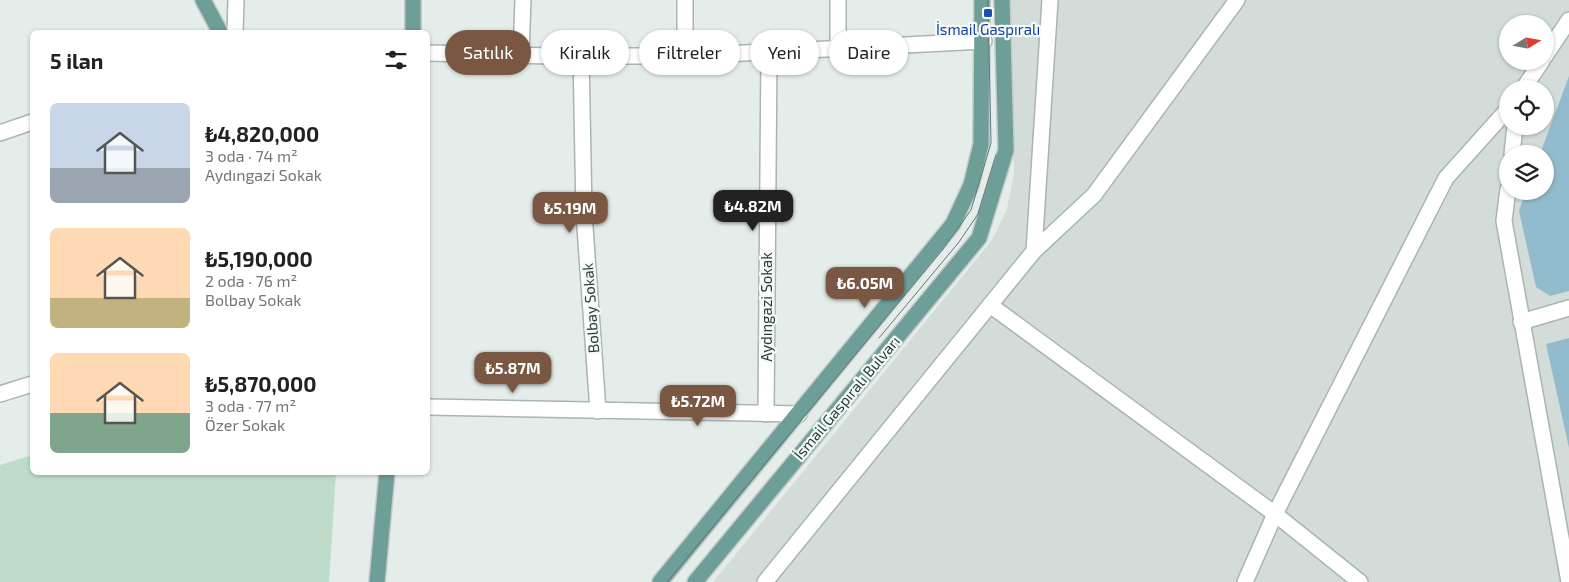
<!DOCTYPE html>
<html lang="tr">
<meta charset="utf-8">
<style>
:root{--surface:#fff;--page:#f2f2f2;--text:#222;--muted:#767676;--accent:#7a5742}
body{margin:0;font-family:"Exo 2",sans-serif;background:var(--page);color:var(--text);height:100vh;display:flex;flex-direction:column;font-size:19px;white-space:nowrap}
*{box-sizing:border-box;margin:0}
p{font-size:16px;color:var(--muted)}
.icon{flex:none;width:28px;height:28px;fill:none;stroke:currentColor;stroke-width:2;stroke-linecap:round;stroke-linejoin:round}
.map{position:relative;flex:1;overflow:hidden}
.panel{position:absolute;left:30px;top:30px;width:400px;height:445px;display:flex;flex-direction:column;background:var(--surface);border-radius:8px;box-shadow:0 1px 4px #0004}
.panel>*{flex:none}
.banner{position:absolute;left:445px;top:30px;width:475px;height:45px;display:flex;gap:10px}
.needle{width:32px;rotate:79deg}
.tools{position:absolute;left:1499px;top:15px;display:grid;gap:10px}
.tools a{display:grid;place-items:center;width:55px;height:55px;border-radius:50%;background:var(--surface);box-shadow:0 1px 4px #0004;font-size:25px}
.price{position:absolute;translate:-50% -42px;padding:0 11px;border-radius:10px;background:var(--accent);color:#fff;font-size:16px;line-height:32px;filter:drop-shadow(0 1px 2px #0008)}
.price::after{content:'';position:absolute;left:50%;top:30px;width:15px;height:11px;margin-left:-8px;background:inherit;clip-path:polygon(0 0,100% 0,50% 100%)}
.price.on{background:#222;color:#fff}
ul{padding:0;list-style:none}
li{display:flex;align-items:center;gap:15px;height:125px;padding:0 20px}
li span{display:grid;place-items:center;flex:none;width:140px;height:100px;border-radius:8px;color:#555}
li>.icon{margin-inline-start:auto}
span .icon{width:60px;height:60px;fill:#fffc;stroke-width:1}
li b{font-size:21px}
h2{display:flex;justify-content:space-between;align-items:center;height:60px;padding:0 20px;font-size:21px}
.tag{padding:0 18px;border-radius:22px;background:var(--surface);box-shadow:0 1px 4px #0004;font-size:18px;line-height:45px}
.tag.on{background:var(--accent);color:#fff}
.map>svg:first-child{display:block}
</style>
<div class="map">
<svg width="1569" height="582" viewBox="0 0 1569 582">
<rect width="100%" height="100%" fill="#e5edea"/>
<!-- built -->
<path fill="#d3dcd9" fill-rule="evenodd" d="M1008,0H1569V582H713L992,240L1007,209L1014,173ZM1508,24H1545V61H1508ZM1508,89H1545V126H1508ZM1508,154H1545V191H1508Z"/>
<!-- green -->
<path fill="#bfdccb" d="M32,455V472L336,473L329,582H0V465Z"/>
<!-- water -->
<g fill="#92bccd">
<path d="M1569,76V291L1550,296L1536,287L1519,211L1526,191H1545V154H1540Z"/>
<path d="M1569,338V448L1546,344Z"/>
</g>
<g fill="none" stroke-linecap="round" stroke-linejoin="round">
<defs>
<g id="minor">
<path d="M685,0V56"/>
<path d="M235,32L236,0"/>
<path d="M838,49V0"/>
<path d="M428,53L553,56H685L984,41"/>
<path d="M521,55L523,0"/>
<path d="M581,55L584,213L598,411"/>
<path d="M1545,56L1569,20"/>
<path d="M1523,89L1542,61"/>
<path d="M0,133L32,122"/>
<path d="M1512,154L1515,126"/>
<path d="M1508,189L1504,221L1569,582"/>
<path d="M1034,251L1094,195L1237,0"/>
<path d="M990,305L1275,514L1360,582"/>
<path d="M1521,322L1569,308"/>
<path d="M0,394L32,384"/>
<path d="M428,407L799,414"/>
<path d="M766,414L769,51"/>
<path d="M765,582L1034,251L1050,0"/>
<path d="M1245,582L1275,514L1446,178L1508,109"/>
</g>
<g id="major">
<path d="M203,0L220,32"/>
<path d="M413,32V0"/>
<path d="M377,582L387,472"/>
<path d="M660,582L953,224L971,185L981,144L982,0"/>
<path d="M695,582L979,238L1006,150L1002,0"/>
</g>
</defs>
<!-- minor casing -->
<use href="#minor" stroke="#a8b5b2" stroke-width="18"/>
<!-- major casing -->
<use href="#major" stroke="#c2c9c8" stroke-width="18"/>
<!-- minor -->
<use href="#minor" stroke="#fff" stroke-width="15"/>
<!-- major -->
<use href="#major" stroke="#6d9e98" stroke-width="15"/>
<!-- tram -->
<g stroke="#607875" stroke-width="1">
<path d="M879,338L959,242L978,214L996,155"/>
<path d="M667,582L943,249L971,210L991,143L988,0"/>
</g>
</g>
<!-- markers -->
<rect fill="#1a4fb4" stroke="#f5f9f8" stroke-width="2" x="983" y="8" width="10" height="10" rx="2.5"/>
<g text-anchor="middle" stroke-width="4.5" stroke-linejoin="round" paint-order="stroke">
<!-- transit labels -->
<g font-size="15" fill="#164399" stroke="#f5f9f8">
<text x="988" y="35">İsmail Gaspıralı</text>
</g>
<!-- street labels -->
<g font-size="15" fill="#253d3a" stroke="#f5f9f8">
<text transform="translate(767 307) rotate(-90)" y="5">Aydıngazi Sokak</text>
<text transform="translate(591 308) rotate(-94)" y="5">Bolbay Sokak</text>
<text transform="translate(847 398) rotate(-50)" y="5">İsmail Gaspıralı Bulvarı</text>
</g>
</g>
</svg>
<div class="tools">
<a><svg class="needle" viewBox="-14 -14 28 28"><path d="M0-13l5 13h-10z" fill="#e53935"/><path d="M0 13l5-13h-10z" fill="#767676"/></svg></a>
<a><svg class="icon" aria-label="locate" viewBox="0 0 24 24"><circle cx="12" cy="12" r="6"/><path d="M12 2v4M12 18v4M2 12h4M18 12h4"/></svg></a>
<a><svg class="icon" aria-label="layers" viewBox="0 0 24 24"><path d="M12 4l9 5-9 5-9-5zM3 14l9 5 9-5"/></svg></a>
</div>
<b class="price on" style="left:753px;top:232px">₺4.82M</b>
<b class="price" style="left:570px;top:234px">₺5.19M</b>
<b class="price" style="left:865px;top:309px">₺6.05M</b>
<b class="price" style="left:513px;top:394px">₺5.87M</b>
<b class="price" style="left:698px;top:427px">₺5.72M</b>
<div class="banner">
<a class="tag on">Satılık</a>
<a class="tag">Kiralık</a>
<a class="tag">Filtreler</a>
<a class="tag">Yeni</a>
<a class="tag">Daire</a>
</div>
<section class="panel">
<h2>5 ilan<svg class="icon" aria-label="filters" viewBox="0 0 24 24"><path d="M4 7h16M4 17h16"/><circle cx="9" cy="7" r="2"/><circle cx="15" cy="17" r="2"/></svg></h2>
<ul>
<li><span style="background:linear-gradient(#c9d6e8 65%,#9aa5b1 0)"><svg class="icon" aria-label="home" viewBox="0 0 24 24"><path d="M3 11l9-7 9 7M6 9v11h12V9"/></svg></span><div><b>₺4,820,000</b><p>3 oda · 74 m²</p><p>Aydıngazi Sokak</p></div></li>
<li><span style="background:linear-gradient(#ffd9b3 70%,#c2b280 0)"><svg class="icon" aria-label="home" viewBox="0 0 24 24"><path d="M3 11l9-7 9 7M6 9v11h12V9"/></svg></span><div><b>₺5,190,000</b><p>2 oda · 76 m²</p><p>Bolbay Sokak</p></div></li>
<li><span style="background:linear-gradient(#ffd9b3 60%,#7fa58c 0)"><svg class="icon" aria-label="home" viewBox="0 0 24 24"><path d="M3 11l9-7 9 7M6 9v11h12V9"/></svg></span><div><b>₺5,870,000</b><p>3 oda · 77 m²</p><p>Özer Sokak</p></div></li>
</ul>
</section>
</div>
